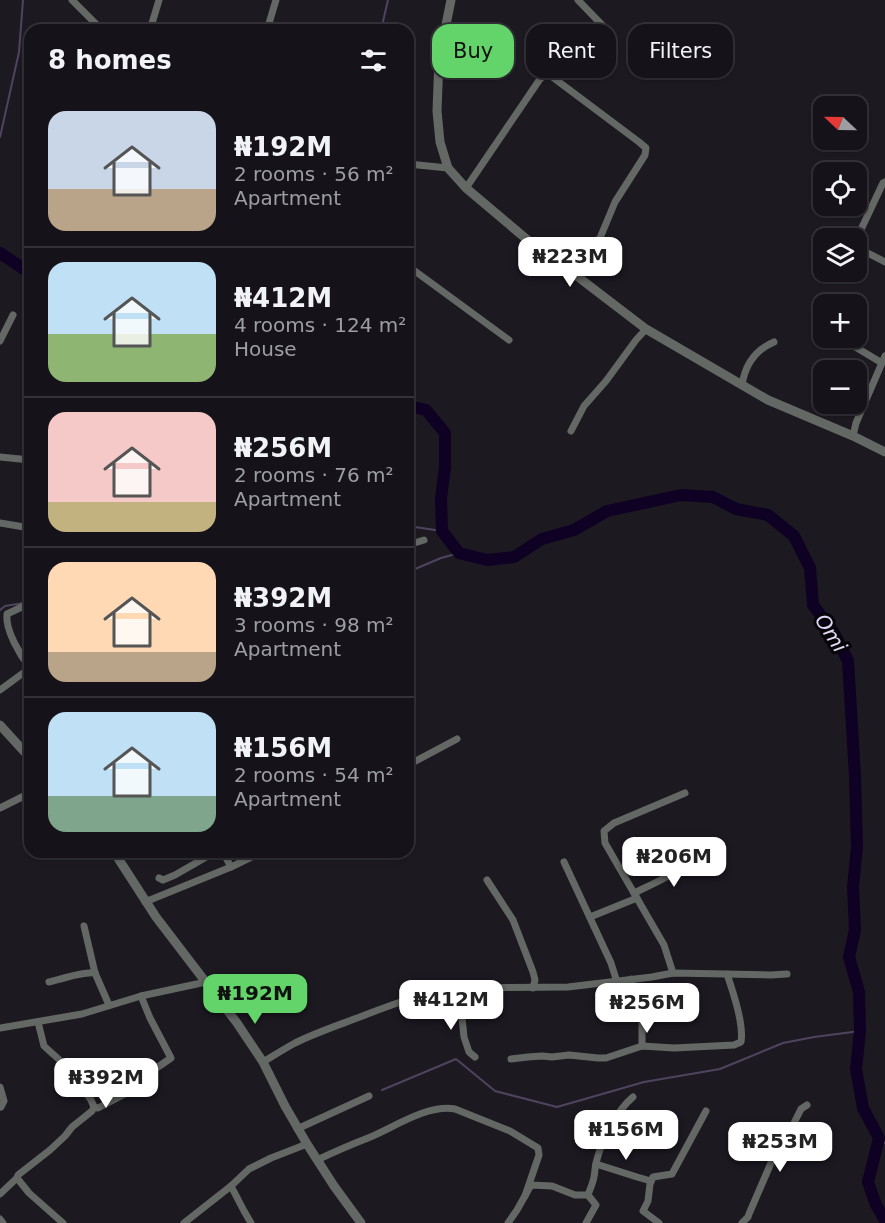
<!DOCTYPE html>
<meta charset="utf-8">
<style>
:root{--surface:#151319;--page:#222026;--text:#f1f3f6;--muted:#9d9ea2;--line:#343238;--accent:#62d469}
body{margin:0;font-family:"DejaVu Sans",sans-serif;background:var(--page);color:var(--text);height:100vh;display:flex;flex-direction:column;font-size:22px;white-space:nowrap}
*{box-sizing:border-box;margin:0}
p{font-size:20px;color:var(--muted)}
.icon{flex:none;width:33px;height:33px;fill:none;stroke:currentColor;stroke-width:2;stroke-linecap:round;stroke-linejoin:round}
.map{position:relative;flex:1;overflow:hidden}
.drawer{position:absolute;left:24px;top:24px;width:390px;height:834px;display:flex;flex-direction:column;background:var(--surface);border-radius:18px;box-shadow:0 2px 4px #0004,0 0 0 2px var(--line)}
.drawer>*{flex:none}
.guide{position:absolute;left:432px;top:24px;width:363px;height:54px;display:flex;gap:12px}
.needle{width:39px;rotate:292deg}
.fabs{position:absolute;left:813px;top:96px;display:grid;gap:12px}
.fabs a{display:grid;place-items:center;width:54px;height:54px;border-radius:12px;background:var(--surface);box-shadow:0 2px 4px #0004,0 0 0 2px var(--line);font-size:30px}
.price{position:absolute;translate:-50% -51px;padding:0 14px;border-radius:12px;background:#fff;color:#222;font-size:20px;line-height:39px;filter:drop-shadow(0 2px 3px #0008)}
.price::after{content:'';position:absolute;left:50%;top:36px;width:18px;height:14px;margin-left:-9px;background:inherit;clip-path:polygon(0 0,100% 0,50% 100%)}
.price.active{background:var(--accent);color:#111}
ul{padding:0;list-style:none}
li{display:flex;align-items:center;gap:18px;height:150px;padding:0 24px}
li+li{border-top:2px solid var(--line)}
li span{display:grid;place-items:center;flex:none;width:168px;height:120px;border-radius:18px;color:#555}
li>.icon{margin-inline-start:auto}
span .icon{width:72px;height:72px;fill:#fffc;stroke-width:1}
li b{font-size:26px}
h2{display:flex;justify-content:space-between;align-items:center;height:72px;padding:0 24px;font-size:26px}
.tag{padding:0 21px;border-radius:18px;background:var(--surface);box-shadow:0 2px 4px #0004,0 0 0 2px var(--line);font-size:21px;line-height:54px}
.tag.active{background:var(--accent);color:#111}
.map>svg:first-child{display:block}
</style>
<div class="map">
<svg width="885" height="1223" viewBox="0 0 885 1223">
<rect width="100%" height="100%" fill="#1c1921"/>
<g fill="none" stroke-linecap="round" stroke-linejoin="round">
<!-- stream -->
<g stroke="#4e445e" stroke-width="2">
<path d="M381,30L388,0"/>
<path d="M0,137L19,52L23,0"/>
<path d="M408,526L442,531"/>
<path d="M408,572L441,558L459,553"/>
<path d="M0,610L5,606L30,602"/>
<path d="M382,1090L456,1059L495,1091L557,1107L644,1082L720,1069L783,1043L814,1037L860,1031"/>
<path d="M879,1138L885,1143"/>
</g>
<!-- river -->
<g stroke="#0f0123" stroke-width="12">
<path d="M0,253L30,273"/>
<path d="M408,406L426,410L445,433V467L441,498L442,531L459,553L487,560L514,557L542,539L574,530L607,511L681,495L713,497L736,509L768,515L794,536L810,568L813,605L834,633L848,661L855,776L857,847L853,887L855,930L849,957L859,992L860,1031L856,1069L863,1108L879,1138L868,1182L876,1205L885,1220"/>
</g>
<!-- minor -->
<g stroke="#646864" stroke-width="7">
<path d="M72,0L102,30"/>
<path d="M150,30L159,0"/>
<path d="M267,30L276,0"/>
<path d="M547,73L639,142L646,148L645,155L615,202L600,238L585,249L565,267"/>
<path d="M408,164L448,168"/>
<path d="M885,182L883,183L857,238V244L862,250L885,262"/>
<path d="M408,185L413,165"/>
<path d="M466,188L540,79L547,73L609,44L610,36L604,27L578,0"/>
<path d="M408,266L509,340"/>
<path d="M842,339L882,363"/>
<path d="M0,341L13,315"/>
<path d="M742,385C745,365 755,350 774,342"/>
<path d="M571,431L584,406L606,381L636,340L646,329"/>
<path d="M853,436L856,423L885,356"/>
<path d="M0,457L30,460"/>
<path d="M408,504L410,505"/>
<path d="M0,523L30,528"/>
<path d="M408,545L424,540"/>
<path d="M24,606L7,614C5,630 20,655 30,668"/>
<path d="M0,690L30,668"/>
<path d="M408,765L457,739"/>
<path d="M0,808L30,793"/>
<path d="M223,852L231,867"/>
<path d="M564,862L611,963L617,982"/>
<path d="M159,878L163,880L175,875L215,852"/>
<path d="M487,880L513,920L533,972L535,980L533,988"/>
<path d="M634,893C657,882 678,873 696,856"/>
<path d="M145,902L231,867L262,852"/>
<path d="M590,917L637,898"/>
<path d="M84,926L95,973L109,1005"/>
<path d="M673,973L664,945L605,843L604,831L614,823L685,793"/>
<path d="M631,979L642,1019V1046"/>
<path d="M49,982C61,979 85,971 95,973"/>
<path d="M459,988L464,1037L469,1052L475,1057"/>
<path d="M0,1028L82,1014L141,996L206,982"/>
<path d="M511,1059L528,1057L542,1056L552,1057L569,1055L598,1058H606L642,1046L674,1048L734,1045L741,1042C744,1024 733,992 727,974"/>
<path d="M263,1062C273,1056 284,1049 295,1043C317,1032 342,1024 365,1015C396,1003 426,992 459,988L568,987L652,977L673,973L771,975L787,974"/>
<path d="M135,1080L158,1067L171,1058L150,1018L141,996"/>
<path d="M0,1087L4,1101L1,1107"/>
<path d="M94,1107L98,1108L125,1094"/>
<path d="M297,1129L369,1096"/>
<path d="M317,1160C334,1152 350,1145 368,1138C393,1128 427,1104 455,1109L510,1131L538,1148L539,1155L525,1196"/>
<path d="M596,1164L637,1177L651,1181"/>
<path d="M17,1178L29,1193L63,1223"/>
<path d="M231,1186L244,1211L251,1223"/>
<path d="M0,1194L17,1178L18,1175L50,1150L65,1136L72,1127L92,1111L94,1107L91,1100L64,1064L44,1046L38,1022"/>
<path d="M0,1219L3,1223"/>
<path d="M184,1223L231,1186L249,1169L271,1158L307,1144"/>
<path d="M508,1223L517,1210L531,1185L552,1186L575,1195H588C590,1189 593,1183 594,1177C595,1172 595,1167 596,1163C601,1142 616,1111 633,1097"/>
<path d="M586,1223L596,1205L588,1195"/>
<path d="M659,1223L643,1211L648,1201L650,1184L653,1177L672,1174L706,1111"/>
<path d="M742,1223L748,1217L749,1214L777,1149L793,1125L801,1109L807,1105"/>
</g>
<!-- tertiary -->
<g stroke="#646864" stroke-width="9">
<path d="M451,0L439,59L437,111L440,142L448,168L466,188L537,248L565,267L646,329L768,400L853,436L885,452"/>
<path d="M0,725L30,758"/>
<path d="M114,852L156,917L237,1023L263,1062L285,1106L307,1144L334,1186L361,1223"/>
</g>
</g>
<g text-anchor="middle" stroke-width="6" stroke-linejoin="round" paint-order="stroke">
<!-- water labels -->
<g font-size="20" font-style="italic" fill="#e0d8f5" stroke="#060508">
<text transform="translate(831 633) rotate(58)" y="7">Omi</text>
</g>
</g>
</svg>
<div class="fabs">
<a><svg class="needle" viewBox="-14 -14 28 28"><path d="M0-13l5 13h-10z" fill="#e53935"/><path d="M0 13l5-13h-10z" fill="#9d9ea2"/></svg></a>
<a><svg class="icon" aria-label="locate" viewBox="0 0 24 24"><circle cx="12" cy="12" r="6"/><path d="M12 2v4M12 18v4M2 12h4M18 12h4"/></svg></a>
<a><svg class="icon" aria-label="layers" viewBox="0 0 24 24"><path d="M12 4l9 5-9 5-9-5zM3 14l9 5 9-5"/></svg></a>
<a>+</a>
<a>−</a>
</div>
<b class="price" style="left:570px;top:288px">₦223M</b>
<b class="price" style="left:674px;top:888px">₦206M</b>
<b class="price active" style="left:255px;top:1025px">₦192M</b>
<b class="price" style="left:451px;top:1031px">₦412M</b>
<b class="price" style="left:647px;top:1034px">₦256M</b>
<b class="price" style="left:106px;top:1109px">₦392M</b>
<b class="price" style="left:626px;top:1161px">₦156M</b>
<b class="price" style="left:780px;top:1173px">₦253M</b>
<div class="guide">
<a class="tag active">Buy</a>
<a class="tag">Rent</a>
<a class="tag">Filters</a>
</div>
<section class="drawer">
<h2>8 homes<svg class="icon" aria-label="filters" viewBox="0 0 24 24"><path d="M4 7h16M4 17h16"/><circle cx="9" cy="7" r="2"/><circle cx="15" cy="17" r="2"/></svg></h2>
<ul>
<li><span style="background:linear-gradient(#c9d6e8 65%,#b9a48a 0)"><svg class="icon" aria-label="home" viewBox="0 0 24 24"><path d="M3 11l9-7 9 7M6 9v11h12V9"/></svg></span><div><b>₦192M</b><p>2 rooms · 56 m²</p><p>Apartment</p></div></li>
<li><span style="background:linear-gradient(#bfe0f5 60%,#8fb573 0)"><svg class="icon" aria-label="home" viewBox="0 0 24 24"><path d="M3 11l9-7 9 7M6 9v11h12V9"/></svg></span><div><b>₦412M</b><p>4 rooms · 124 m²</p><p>House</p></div></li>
<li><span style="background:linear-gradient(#f6c9c9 75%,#c2b280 0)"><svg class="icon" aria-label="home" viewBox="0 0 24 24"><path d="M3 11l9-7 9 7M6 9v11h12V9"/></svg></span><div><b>₦256M</b><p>2 rooms · 76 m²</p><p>Apartment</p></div></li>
<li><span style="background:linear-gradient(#ffd9b3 75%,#b9a48a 0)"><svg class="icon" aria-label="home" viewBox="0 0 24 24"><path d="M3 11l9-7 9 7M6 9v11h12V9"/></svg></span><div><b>₦392M</b><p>3 rooms · 98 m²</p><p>Apartment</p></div></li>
<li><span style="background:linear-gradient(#bfe0f5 70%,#7fa58c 0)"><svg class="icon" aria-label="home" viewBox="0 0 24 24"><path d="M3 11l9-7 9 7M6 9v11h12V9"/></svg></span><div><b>₦156M</b><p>2 rooms · 54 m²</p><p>Apartment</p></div></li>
</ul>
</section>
</div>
